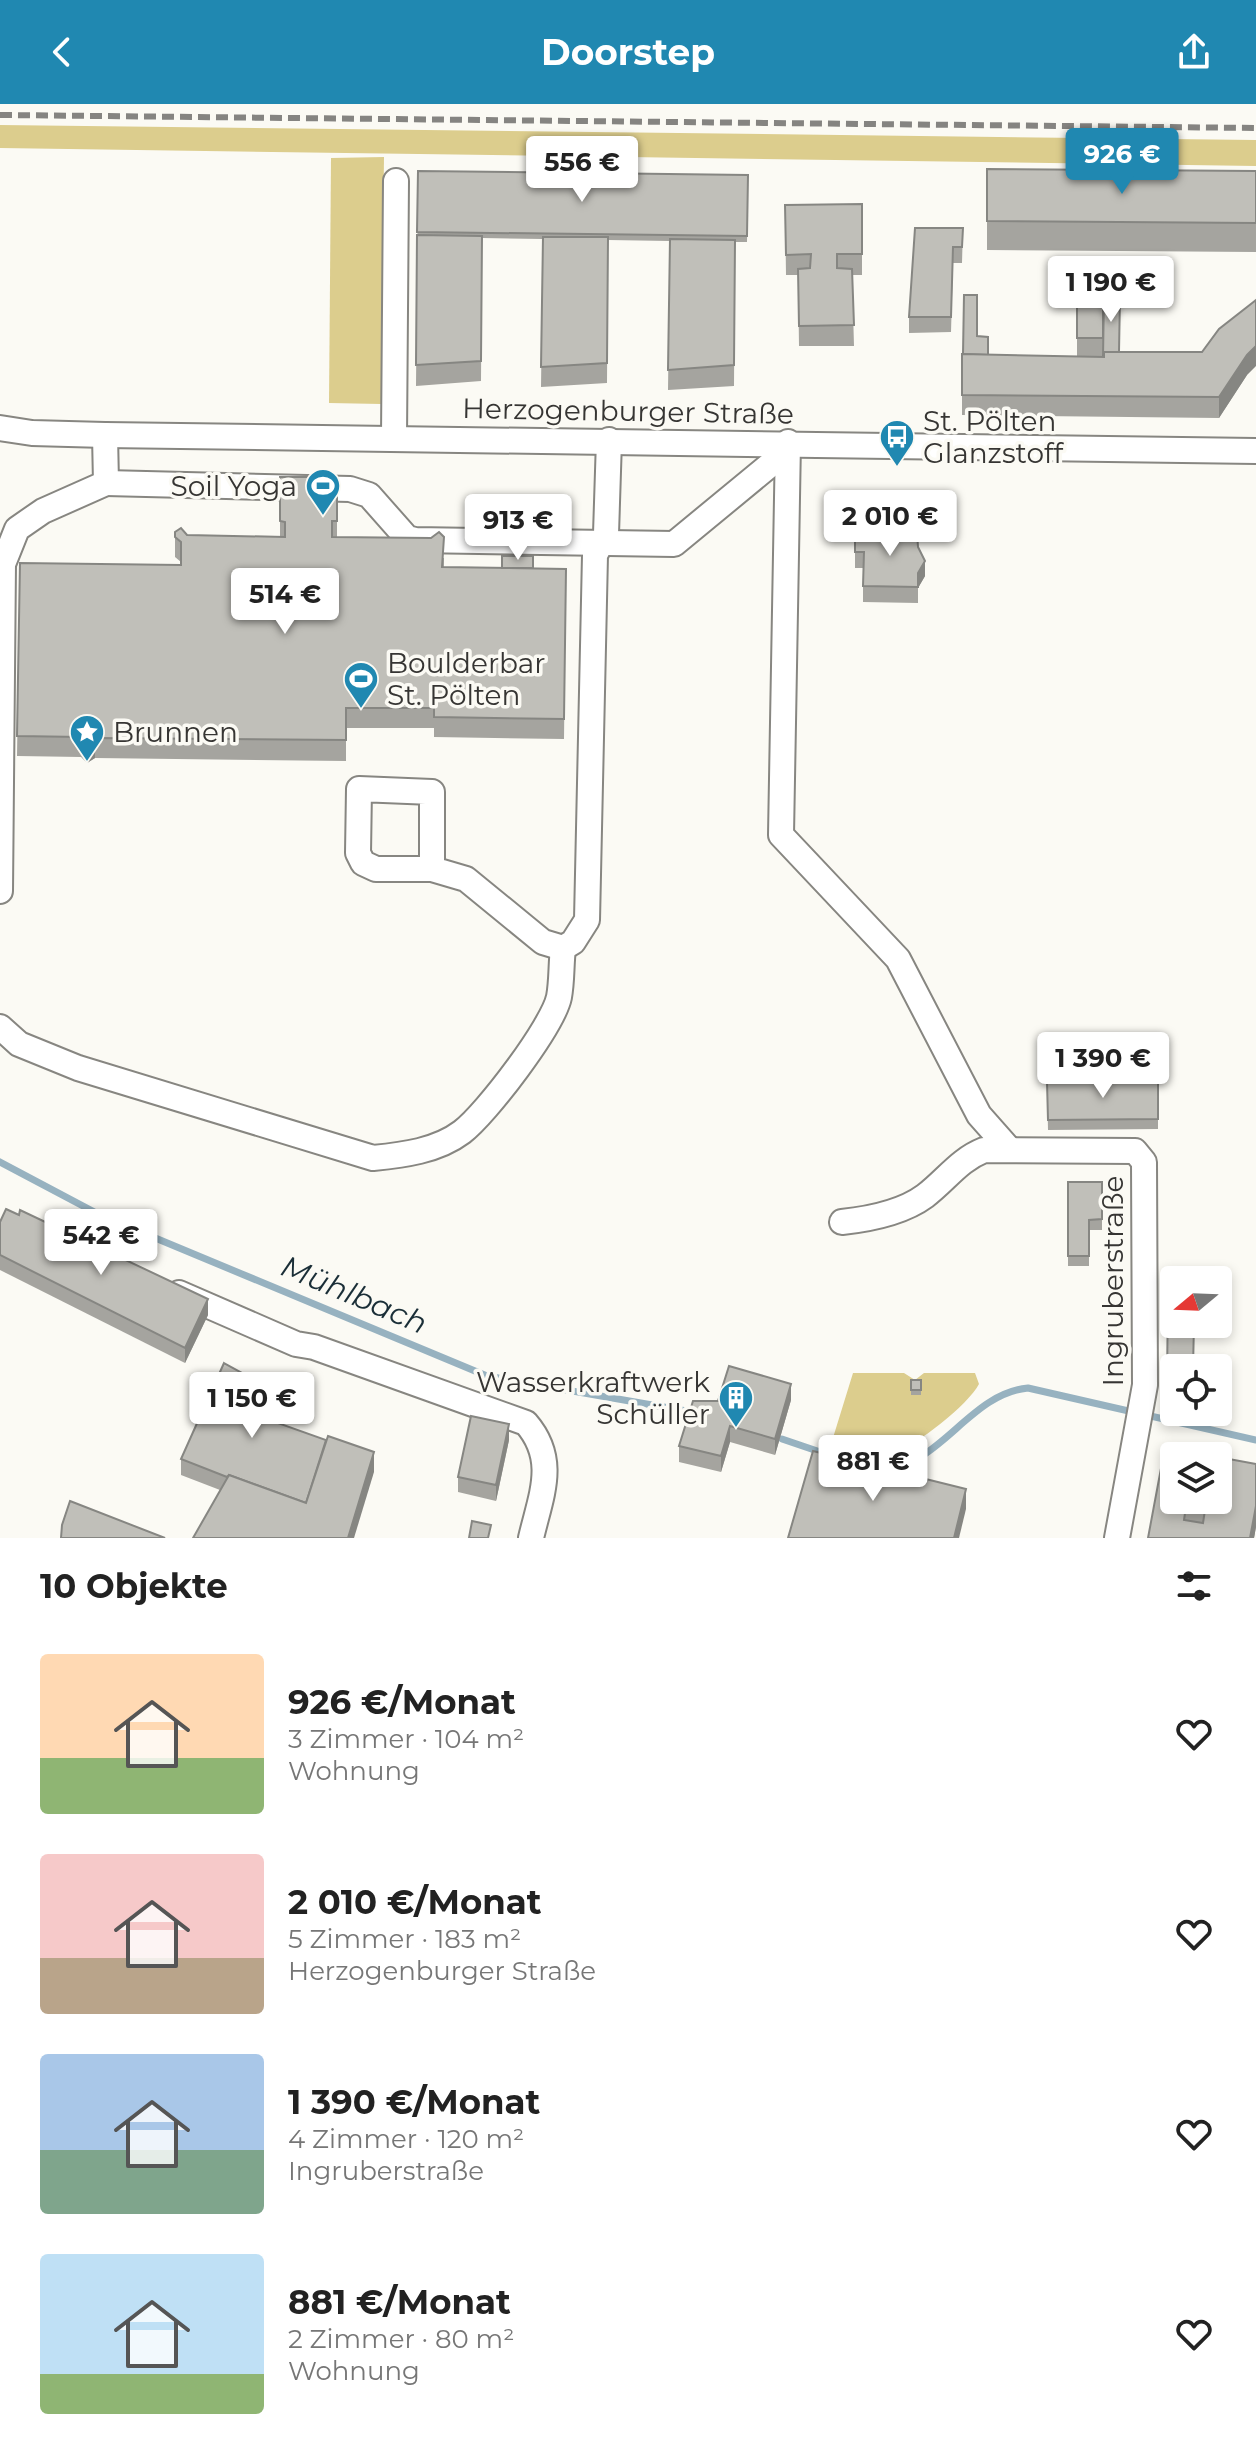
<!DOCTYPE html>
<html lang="de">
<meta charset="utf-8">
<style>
:root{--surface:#fff;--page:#f6f6f6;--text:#222;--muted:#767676;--accent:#2088b1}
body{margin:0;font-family:Montserrat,sans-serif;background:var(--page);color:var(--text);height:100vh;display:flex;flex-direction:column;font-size:30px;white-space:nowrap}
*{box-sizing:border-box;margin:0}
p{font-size:26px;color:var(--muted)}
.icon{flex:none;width:44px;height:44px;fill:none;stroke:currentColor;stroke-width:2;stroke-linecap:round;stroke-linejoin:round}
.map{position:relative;height:1434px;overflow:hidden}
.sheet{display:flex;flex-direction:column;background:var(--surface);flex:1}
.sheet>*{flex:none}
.needle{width:52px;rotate:251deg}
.controls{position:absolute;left:1160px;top:1162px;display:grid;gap:16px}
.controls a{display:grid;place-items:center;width:72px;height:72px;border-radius:8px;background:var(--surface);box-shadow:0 4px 12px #0003;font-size:40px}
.price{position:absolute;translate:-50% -68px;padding:0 18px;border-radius:8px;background:#fff;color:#222;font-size:26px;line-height:52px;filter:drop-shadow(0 2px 4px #0008)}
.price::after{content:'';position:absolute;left:50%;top:48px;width:24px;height:18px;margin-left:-12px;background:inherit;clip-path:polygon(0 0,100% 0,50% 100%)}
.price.on{background:var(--accent);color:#fff}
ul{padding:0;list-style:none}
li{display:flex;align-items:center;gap:24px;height:200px;padding:0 40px}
li span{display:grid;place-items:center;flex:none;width:224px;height:160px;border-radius:8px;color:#555}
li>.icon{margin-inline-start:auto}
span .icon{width:96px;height:96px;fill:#fffc;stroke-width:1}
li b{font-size:34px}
h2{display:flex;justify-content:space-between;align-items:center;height:96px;padding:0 40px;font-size:34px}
header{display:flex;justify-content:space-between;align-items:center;height:104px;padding:0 40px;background:var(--accent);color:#fff;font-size:36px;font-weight:700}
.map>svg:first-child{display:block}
</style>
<header><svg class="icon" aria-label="back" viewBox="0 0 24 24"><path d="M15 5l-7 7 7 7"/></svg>Doorstep<svg class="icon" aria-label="share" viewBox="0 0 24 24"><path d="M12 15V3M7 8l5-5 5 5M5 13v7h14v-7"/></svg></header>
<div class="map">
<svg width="1256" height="1434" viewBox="0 0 1256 1434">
<rect width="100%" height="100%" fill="#fbfaf4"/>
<!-- green -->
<g fill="#dccd8d">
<path d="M0,21L1256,36V62L0,44Z"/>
<path d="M384,53L381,300L329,299L331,54Z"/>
<path d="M853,1269H904L915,1276L924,1269H975L979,1280C968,1301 916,1342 893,1349C874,1354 850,1342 832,1337Z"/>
</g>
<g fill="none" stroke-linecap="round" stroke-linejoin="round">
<!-- stream -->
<g stroke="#97b2c0" stroke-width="7">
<path d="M0,1058L100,1111L487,1272L698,1309"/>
<path d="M782,1335L832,1352"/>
<path d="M882,1366C942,1361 969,1290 1028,1284L1256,1336"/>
</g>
<defs>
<g id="minor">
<path d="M0,324L32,329L105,331L1256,347"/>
<path d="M394,334L396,77"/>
<path d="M788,338L781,731L898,855L979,1011L1010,1046"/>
<path d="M106,379L350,385L369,391L407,434L415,436L674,440L788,346"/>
<path d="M432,765V688L359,685L358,749L363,759L376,765H432L466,775L543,838L563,844L573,838L587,816L595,451L606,430L609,336"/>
<path d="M0,787L3,460L17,425L43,407L106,379L105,331"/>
<path d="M0,923L19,940L78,964L373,1054C403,1051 437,1047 462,1028C486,1010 553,922 559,893C562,877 561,860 563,844"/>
<path d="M842,1118C870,1115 902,1109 925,1092C947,1075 959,1056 984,1046L1135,1047L1144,1058L1145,1281L1117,1434"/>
<path d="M179,1189L296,1240L314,1243L526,1319C558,1356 541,1391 531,1434"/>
</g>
</defs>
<!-- minor casing -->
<use href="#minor" stroke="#878681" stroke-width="28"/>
<!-- minor -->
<use href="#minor" stroke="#fff" stroke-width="24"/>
<!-- rail -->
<path stroke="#858481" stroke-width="6" stroke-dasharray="12 6" stroke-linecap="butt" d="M0,11L1256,24"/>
</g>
<!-- wall -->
<g fill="#a5a49f">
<path d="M987,65L1256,67V148L987,146Z"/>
<path d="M418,67L748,71L747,138H735L734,282L668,286L670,137L608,136L607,279L541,283L543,135L482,134L481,277L416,282Z"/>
<path d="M862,100V171H852L854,242H799L798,171H786L785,101Z"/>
<path d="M963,124L962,159H953L951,228L909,229V213Z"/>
<path d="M1077,167H1103V238L1119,248L1247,271L1219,314L962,311V250L977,232L988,251L1077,253Z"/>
<path d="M280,373H337V433L444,454V463L566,465L564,635L434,633V624H346V657L95,654L87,659L81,653L17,652L20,459L181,461V458L175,453V428L187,431L280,433Z"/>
<path d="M855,426L918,443L925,472L918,484V499L863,498V464H855Z"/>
<path d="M1158,977V1025L1048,1026L1047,978Z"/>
<path d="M1068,1078H1102V1126H1089V1162H1068Z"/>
<path d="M19,1111L208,1211L185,1259L0,1166V1118Z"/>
<path d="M1168,1192L1174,1264V1279H1167Z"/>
<rect x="911" y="1276" width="10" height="15"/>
<path d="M791,1296L775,1351L730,1338L721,1368L679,1358V1342Z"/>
<path d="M271,1300L264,1314L374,1368L220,1386L181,1371V1355Z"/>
<path d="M509,1336L496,1397L458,1388V1373Z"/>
<path d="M1165,1343L1256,1360V1423L1254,1434H1148Z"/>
</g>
<!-- shaded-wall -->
<g fill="#868682">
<path d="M1256,242V262L1247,271L1219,314V293L1247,251Z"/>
<path d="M925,457V472L918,484V469Z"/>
<path d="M95,634V654L87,659V639Z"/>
<path d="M208,1195V1211L185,1259V1244Z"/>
<path d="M791,1280V1296L775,1351V1335Z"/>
<path d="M271,1285V1300L258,1328V1312Z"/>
<path d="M509,1320V1336L496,1397V1381Z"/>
<path d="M730,1322V1338L721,1368V1352Z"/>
<path d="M374,1348V1368L354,1434H348Z"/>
<path d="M966,1385V1405L959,1434H954Z"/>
<path d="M1256,1402V1423L1254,1434H1250Z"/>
</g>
<!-- building -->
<g fill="#c0bfb9" stroke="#868682" stroke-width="2" fill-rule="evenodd">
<path d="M987,65L1256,67V119L987,117Z"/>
<path d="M418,67L748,71L747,132L417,128Z"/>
<path d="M862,100V150H837V164L852,165L854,221L799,222L798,165L810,164L811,150L786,151L785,101Z"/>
<path d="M915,124H963L962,143H953L951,213H909Z"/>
<path d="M417,131L482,132L481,257L416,261Z"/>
<path d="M543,133H608L607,259L541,263Z"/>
<path d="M670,135L735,136L734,261L668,266Z"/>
<rect x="1077" y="167" width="26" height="67"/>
<path d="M964,191H977V232L988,233V251L963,250Z"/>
<path d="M1104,192L1120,193L1119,248H1104V253H1103Z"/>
<path d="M1256,196V242L1247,251L1219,293L962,291V250L1104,253V248H1202L1219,225Z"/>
<path d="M280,373H337V417H332V433L431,434L439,428L444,433L442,463L566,465L564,615L434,613V604H346V636L95,634L87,639L81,633L17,632L20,459L181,461V438L175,433V428L181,424L187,431L285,433V418L280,417Z"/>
<path d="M855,426L917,428L918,443L925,457L918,469V483L863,482L864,448H855Z"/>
<rect x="502" y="452" width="31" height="12"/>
<path d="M1158,977V1015L1048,1016L1047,978Z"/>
<path d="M1068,1078H1102V1115L1089,1116V1152H1068Z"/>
<path d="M6,1105L19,1111L20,1106L208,1195L185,1244L0,1151V1118Z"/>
<path d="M1168,1192H1174V1220H1194L1193,1264H1174V1274H1167Z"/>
<path d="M224,1259L271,1285L258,1312L326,1336L306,1399L229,1371L227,1373L181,1355Z"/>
<path d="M729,1262L791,1280L775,1335L730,1322L721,1352L679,1342L693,1297H718Z"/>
<rect x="911" y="1276" width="10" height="10"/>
<path d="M471,1312L509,1320L496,1381L458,1373Z"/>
<path d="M328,1332L374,1348L348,1434H193L229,1371L306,1399Z"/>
<path d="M1165,1343L1213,1352H1174V1396H1218V1353L1256,1360V1402L1250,1434H1148ZM1186,1403L1205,1406L1203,1419L1184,1416Z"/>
<path d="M813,1347L966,1385L954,1434H788Z"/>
<path d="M70,1397L165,1434H61L62,1421Z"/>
<path d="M472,1417L491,1421L488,1434H469Z"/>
</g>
<!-- icons -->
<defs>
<symbol id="bus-pin" viewBox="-11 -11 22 30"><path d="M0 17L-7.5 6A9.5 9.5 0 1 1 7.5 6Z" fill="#2088b1" stroke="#fbfaf4"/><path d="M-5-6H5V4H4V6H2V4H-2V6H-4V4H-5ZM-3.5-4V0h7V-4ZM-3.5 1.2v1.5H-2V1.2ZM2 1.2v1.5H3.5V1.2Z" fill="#fff"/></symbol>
<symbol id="stadium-pin" viewBox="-11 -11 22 30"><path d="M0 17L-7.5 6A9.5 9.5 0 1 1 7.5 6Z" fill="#2088b1" stroke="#fbfaf4"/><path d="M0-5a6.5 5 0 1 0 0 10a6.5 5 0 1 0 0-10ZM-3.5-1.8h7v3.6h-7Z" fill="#fff"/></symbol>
<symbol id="sight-pin" viewBox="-11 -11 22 30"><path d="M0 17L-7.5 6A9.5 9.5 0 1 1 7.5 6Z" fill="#2088b1" stroke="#fbfaf4"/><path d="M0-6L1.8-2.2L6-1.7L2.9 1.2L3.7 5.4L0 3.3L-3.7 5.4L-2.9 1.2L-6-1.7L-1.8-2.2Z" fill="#fff"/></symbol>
<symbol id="building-pin" viewBox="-11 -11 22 30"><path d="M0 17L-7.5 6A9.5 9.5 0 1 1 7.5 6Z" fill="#2088b1" stroke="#fbfaf4"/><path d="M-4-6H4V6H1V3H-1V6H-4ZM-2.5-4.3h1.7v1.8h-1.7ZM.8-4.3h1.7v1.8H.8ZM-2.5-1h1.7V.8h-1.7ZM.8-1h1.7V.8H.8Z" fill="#fff"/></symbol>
</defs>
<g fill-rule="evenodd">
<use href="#bus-pin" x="877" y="313" width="40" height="54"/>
<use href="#stadium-pin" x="303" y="362" width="40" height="54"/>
<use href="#stadium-pin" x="341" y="555" width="40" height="54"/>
<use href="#sight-pin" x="67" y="608" width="40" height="54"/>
<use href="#building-pin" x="716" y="1274" width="40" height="54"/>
</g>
<g text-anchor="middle" stroke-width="7" stroke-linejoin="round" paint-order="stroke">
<!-- street labels -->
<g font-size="28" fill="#363533" stroke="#fbfaf4">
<text transform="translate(628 307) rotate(1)" y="10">Herzogenburger Straße</text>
<text transform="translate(1113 1177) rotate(-90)" y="10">Ingruberstraße</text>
</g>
<!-- poi labels -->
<g font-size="28" fill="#363533" stroke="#fbfaf4" text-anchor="start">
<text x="923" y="327">St. Pölten<tspan x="923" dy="32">Glanzstoff</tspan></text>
<text x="297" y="392" text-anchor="end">Soil Yoga</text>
<text x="387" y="569">Boulderbar<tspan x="387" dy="32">St. Pölten</tspan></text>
<text x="113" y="638">Brunnen</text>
<text x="710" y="1288" text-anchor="end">Wasserkraftwerk<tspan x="710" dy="32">Schüller</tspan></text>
</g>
<!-- water labels -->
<g font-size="30" font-style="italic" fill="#1a2e37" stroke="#fbfaf4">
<text transform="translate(354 1191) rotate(23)" y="10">Mühlbach</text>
</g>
</g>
</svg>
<div class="controls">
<a><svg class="needle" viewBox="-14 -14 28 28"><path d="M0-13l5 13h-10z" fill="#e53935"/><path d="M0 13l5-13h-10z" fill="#767676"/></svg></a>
<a><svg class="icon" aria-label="locate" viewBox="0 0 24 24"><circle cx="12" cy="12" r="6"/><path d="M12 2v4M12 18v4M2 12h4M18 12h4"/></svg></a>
<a><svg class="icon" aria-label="layers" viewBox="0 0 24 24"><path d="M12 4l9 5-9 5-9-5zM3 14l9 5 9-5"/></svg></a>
</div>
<b class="price on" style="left:1122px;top:92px">926 €</b>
<b class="price" style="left:582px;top:100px">556 €</b>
<b class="price" style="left:1111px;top:220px">1 190 €</b>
<b class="price" style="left:890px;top:454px">2 010 €</b>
<b class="price" style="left:518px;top:458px">913 €</b>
<b class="price" style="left:285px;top:532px">514 €</b>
<b class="price" style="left:1103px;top:996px">1 390 €</b>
<b class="price" style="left:101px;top:1173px">542 €</b>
<b class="price" style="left:252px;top:1336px">1 150 €</b>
<b class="price" style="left:873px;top:1399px">881 €</b>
</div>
<section class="sheet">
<h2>10 Objekte<svg class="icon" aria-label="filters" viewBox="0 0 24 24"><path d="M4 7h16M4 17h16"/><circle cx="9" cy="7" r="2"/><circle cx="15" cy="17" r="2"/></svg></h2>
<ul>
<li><span style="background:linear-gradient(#ffd9b3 65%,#8fb573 0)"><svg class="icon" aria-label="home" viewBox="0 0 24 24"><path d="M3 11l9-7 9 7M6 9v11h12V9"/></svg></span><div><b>926 €/Monat</b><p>3 Zimmer · 104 m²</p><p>Wohnung</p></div><svg class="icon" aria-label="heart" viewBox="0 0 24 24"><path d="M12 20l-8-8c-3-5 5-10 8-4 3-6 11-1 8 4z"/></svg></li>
<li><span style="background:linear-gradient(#f6c9c9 65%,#b9a48a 0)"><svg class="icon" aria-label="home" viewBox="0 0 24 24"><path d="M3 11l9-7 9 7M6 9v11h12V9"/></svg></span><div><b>2 010 €/Monat</b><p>5 Zimmer · 183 m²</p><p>Herzogenburger Straße</p></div><svg class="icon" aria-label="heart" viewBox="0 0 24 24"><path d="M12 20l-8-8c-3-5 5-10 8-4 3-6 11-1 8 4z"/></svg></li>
<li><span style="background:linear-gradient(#a9c7e8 60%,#7fa58c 0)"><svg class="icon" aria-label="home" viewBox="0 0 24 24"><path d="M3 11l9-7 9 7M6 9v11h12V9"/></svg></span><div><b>1 390 €/Monat</b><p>4 Zimmer · 120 m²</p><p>Ingruberstraße</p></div><svg class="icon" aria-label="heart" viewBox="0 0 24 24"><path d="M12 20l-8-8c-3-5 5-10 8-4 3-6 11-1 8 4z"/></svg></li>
<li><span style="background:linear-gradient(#bfe0f5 75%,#8fb573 0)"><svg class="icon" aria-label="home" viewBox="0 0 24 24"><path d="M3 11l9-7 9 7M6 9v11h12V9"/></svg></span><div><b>881 €/Monat</b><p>2 Zimmer · 80 m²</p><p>Wohnung</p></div><svg class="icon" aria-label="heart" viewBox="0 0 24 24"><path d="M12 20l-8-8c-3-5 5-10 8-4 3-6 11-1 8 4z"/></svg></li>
</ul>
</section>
